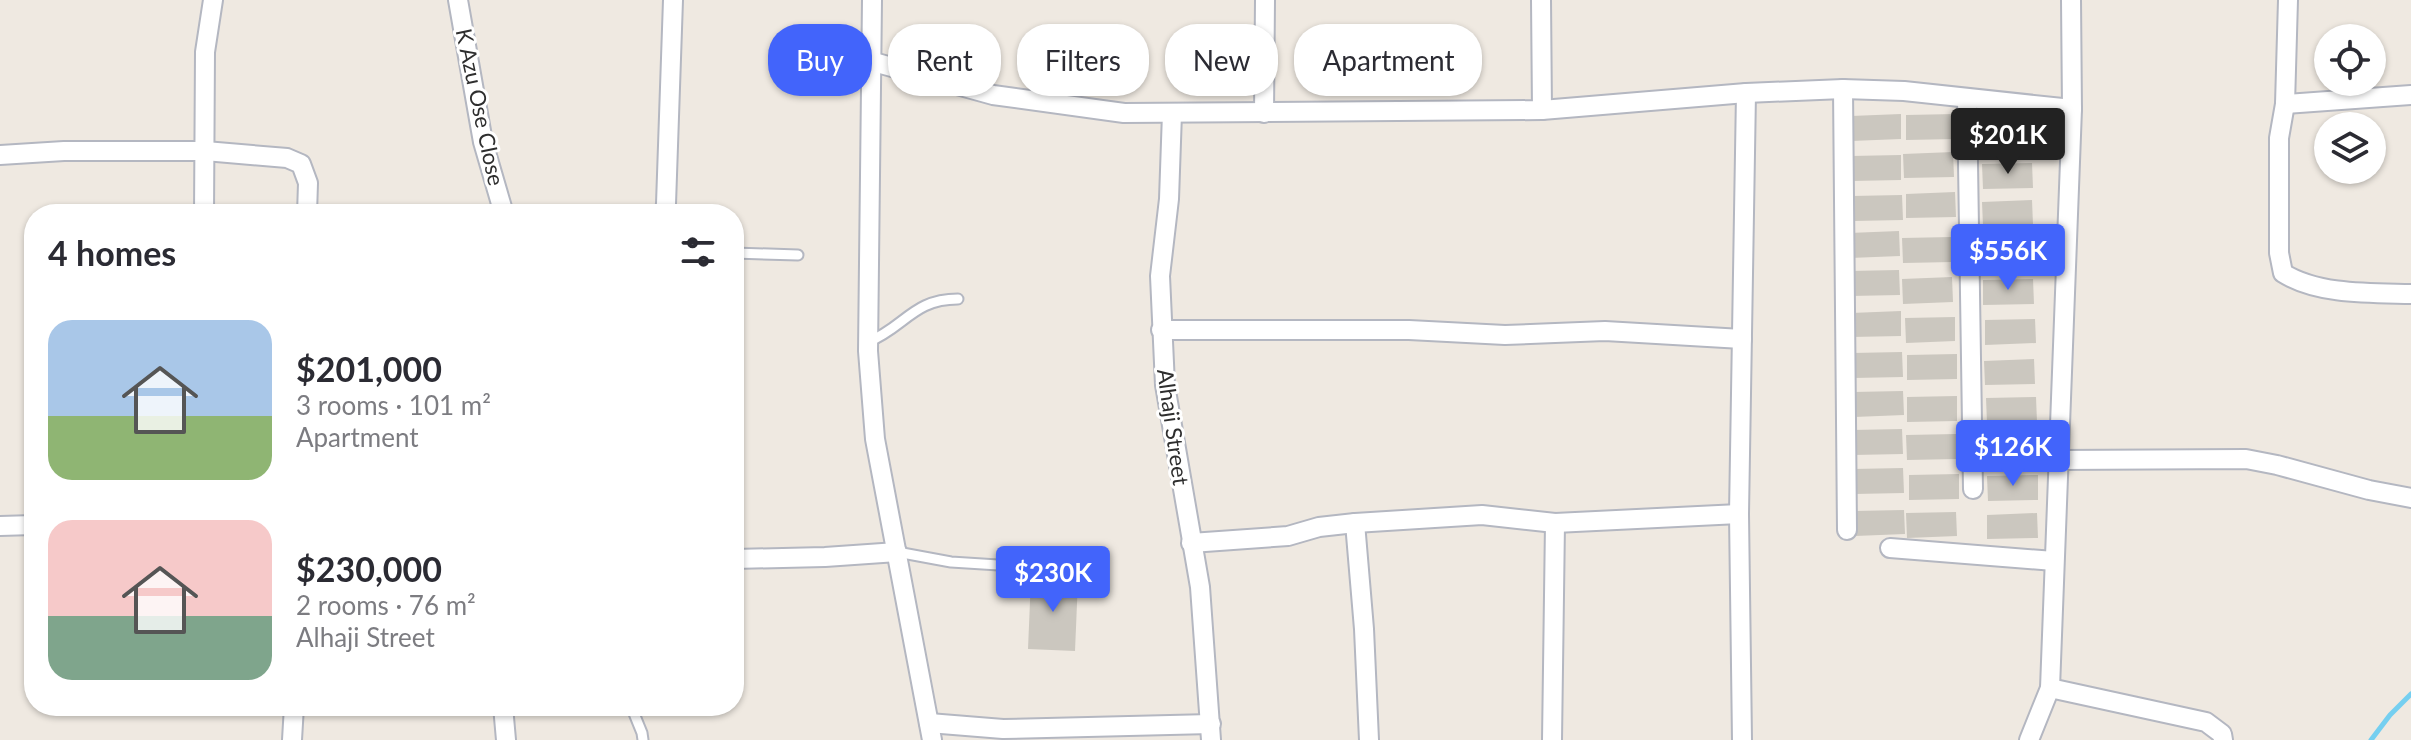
<!DOCTYPE html>
<meta charset="utf-8">
<style>
:root{--surface:#fff;--page:#f7f7f7;--text:#2b2b33;--muted:#7c7c81;--accent:#4264fb}
body{margin:0;font-family:Lato,sans-serif;background:var(--page);color:var(--text);height:100vh;display:flex;flex-direction:column;font-size:30px;white-space:nowrap}
*{box-sizing:border-box;margin:0}
p{font-size:26px;color:var(--muted)}
.icon{flex:none;width:44px;height:44px;fill:none;stroke:currentColor;stroke-width:2;stroke-linecap:round;stroke-linejoin:round}
.map{position:relative;flex:1;overflow:hidden}
.panel{position:absolute;left:24px;top:204px;width:720px;height:512px;display:flex;flex-direction:column;background:var(--surface);border-radius:32px;box-shadow:0 2px 6px #0004}
.panel>*{flex:none}
.guide{position:absolute;left:768px;top:24px;width:760px;height:72px;display:flex;gap:16px}
.buttons{position:absolute;left:2314px;top:24px;display:grid;gap:16px}
.buttons a{display:grid;place-items:center;width:72px;height:72px;border-radius:50%;background:var(--surface);box-shadow:0 2px 6px #0004;font-size:40px}
.price{position:absolute;translate:-50% -68px;padding:0 18px;border-radius:8px;background:var(--accent);color:#fff;font-size:26px;line-height:52px;filter:drop-shadow(0 2px 4px #0008)}
.price::after{content:'';position:absolute;left:50%;top:48px;width:24px;height:18px;margin-left:-12px;background:inherit;clip-path:polygon(0 0,100% 0,50% 100%)}
.price.current{background:#222;color:#fff}
ul{padding:0;list-style:none}
li{display:flex;align-items:center;gap:24px;height:200px;padding:0 24px}
li span{display:grid;place-items:center;flex:none;width:224px;height:160px;border-radius:24px;color:#555}
li>.icon{margin-inline-start:auto}
span .icon{width:96px;height:96px;fill:#fffc;stroke-width:1}
li b{font-size:34px}
h2{display:flex;justify-content:space-between;align-items:center;height:96px;padding:0 24px;font-size:34px}
.tag{padding:0 28px;border-radius:32px;background:var(--surface);box-shadow:0 2px 6px #0004;font-size:28px;line-height:72px}
.tag.current{background:var(--accent);color:#fff}
.map>svg:first-child{display:block}
</style>
<div class="map">
<svg width="2411" height="740" viewBox="0 0 2411 740">
<rect width="100%" height="100%" fill="#efe9e1"/>
<g fill="none" stroke-linecap="round" stroke-linejoin="round">
<!-- stream -->
<path stroke="#75cff0" stroke-width="5" d="M2371,740L2390,715L2411,694"/>
</g>
<!-- building -->
<g fill="#cbc7bf">
<path d="M1901,114V139L1851,141V116Z"/>
<path d="M1955,114L1956,139L1906,140V115Z"/>
<path d="M2032,127L2033,152L1983,153V128Z"/>
<path d="M1953,152L1954,177L1904,178L1903,154Z"/>
<path d="M1901,155V180L1851,181V156Z"/>
<path d="M2032,163L2033,188L1983,189L1982,164Z"/>
<path d="M1955,192L1956,217L1906,218V194Z"/>
<path d="M1902,195L1903,220L1853,221L1852,196Z"/>
<path d="M2032,200L2033,225L1983,226L1982,202Z"/>
<path d="M1899,231L1900,256L1850,258L1849,233Z"/>
<path d="M1952,237L1953,262L1903,263L1902,238Z"/>
<path d="M2032,239V264L1982,265L1981,240Z"/>
<path d="M1899,270L1900,295L1850,296L1849,271Z"/>
<path d="M1952,277L1953,302L1903,304L1902,279Z"/>
<path d="M2033,279L2034,304L1983,305V280Z"/>
<path d="M1901,311V336L1851,337V313Z"/>
<path d="M1955,317V341L1906,343L1905,318Z"/>
<path d="M2035,319L2036,343L1985,345V320Z"/>
<path d="M1902,352L1903,377L1853,378L1852,353Z"/>
<path d="M1957,354V379L1907,380V355Z"/>
<path d="M2034,359L2035,384L1985,385L1984,361Z"/>
<path d="M1903,391L1904,415L1854,417L1853,392Z"/>
<path d="M1957,396V421L1907,422V397Z"/>
<path d="M2036,397L2037,422L1987,423L1986,398Z"/>
<path d="M1902,429L1903,454L1853,455L1852,430Z"/>
<path d="M1956,434L1957,459L1907,460L1906,435Z"/>
<path d="M2039,435L2040,460L1989,461V436Z"/>
<path d="M1903,468L1904,493L1854,494L1853,469Z"/>
<path d="M1959,474V499L1909,500V475Z"/>
<path d="M2038,475V500L1988,501L1987,476Z"/>
<path d="M1904,510L1905,534L1855,536L1854,511Z"/>
<path d="M1956,512L1957,536L1907,538L1906,513Z"/>
<path d="M2037,513L2038,538L1987,539V515Z"/>
<path d="M1031,578L1078,580L1075,651L1028,649Z"/>
</g>
<g fill="none" stroke-linecap="round" stroke-linejoin="round">
<defs>
<g id="service">
<path d="M734,253L798,255"/>
<path d="M868,342C905,327 913,299 958,299"/>
<path d="M897,552L951,562L1064,569"/>
<path d="M631,706L642,733L643,740"/>
</g>
<g id="minor">
<path d="M458,0L483,142L504,214"/>
<path d="M872,0L868,351L875,439L932,740"/>
<path d="M1541,0L1542,110"/>
<path d="M2288,0L2285,104L2279,138V253L2283,273C2318,295 2371,293 2411,294"/>
<path d="M870,61L993,95L1124,113L1542,110L1746,93L1843,89L1904,91L2072,109"/>
<path d="M1843,89L1847,530"/>
<path d="M1967,98L1973,489"/>
<path d="M2285,104L2411,95"/>
<path d="M1172,113L1169,199L1160,276L1165,385L1200,587L1211,740"/>
<path d="M1264,113L1265,0"/>
<path d="M0,155L64,151H205L287,158L301,164L308,183L307,214"/>
<path d="M204,214L205,52L213,0"/>
<path d="M664,214L666,204L673,0"/>
<path d="M1161,330H1409L1505,335L1605,331L1742,339"/>
<path d="M2058,460L2246,459L2277,465L2369,490L2411,498"/>
<path d="M1355,523L1364,629L1369,740"/>
<path d="M0,526L34,525"/>
<path d="M1191,543L1288,536L1319,527L1355,523L1482,515L1555,523L1739,514"/>
<path d="M1890,548L2054,561"/>
<path d="M734,559L825,557L897,552"/>
<path d="M2050,688L2206,722L2222,734L2223,740"/>
<path d="M503,706L506,740"/>
<path d="M929,723L1003,729L1211,724"/>
<path d="M292,740L294,706"/>
<path d="M1552,740L1555,523"/>
<path d="M1742,740L1739,514L1746,93"/>
<path d="M2029,740L2050,688L2072,109L2071,0"/>
</g>
</defs>
<!-- service casing -->
<use href="#service" stroke="#b4b7c1" stroke-width="13"/>
<!-- minor casing -->
<use href="#minor" stroke="#b4b7c1" stroke-width="22"/>
<!-- service -->
<use href="#service" stroke="#fff" stroke-width="9"/>
<!-- minor -->
<use href="#minor" stroke="#fff" stroke-width="18"/>
</g>
<g text-anchor="middle" stroke-width="6" stroke-linejoin="round" paint-order="stroke">
<!-- street labels -->
<g font-size="22" fill="#2e2e2e" stroke="#fff">
<text transform="translate(480 107) rotate(78)" y="8">K Azu Ose Close</text>
<text transform="translate(1173 427) rotate(82)" y="8">Alhaji Street</text>
</g>
</g>
</svg>
<div class="buttons">
<a><svg class="icon" aria-label="locate" viewBox="0 0 24 24"><circle cx="12" cy="12" r="6"/><path d="M12 2v4M12 18v4M2 12h4M18 12h4"/></svg></a>
<a><svg class="icon" aria-label="layers" viewBox="0 0 24 24"><path d="M12 4l9 5-9 5-9-5zM3 14l9 5 9-5"/></svg></a>
</div>
<b class="price current" style="left:2008px;top:176px">$201K</b>
<b class="price" style="left:2008px;top:292px">$556K</b>
<b class="price" style="left:2013px;top:488px">$126K</b>
<b class="price" style="left:1053px;top:614px">$230K</b>
<div class="guide">
<a class="tag current">Buy</a>
<a class="tag">Rent</a>
<a class="tag">Filters</a>
<a class="tag">New</a>
<a class="tag">Apartment</a>
</div>
<section class="panel">
<h2>4 homes<svg class="icon" aria-label="filters" viewBox="0 0 24 24"><path d="M4 7h16M4 17h16"/><circle cx="9" cy="7" r="2"/><circle cx="15" cy="17" r="2"/></svg></h2>
<ul>
<li><span style="background:linear-gradient(#a9c7e8 60%,#8fb573 0)"><svg class="icon" aria-label="home" viewBox="0 0 24 24"><path d="M3 11l9-7 9 7M6 9v11h12V9"/></svg></span><div><b>$201,000</b><p>3 rooms · 101 m²</p><p>Apartment</p></div></li>
<li><span style="background:linear-gradient(#f6c9c9 60%,#7fa58c 0)"><svg class="icon" aria-label="home" viewBox="0 0 24 24"><path d="M3 11l9-7 9 7M6 9v11h12V9"/></svg></span><div><b>$230,000</b><p>2 rooms · 76 m²</p><p>Alhaji Street</p></div></li>
</ul>
</section>
</div>
